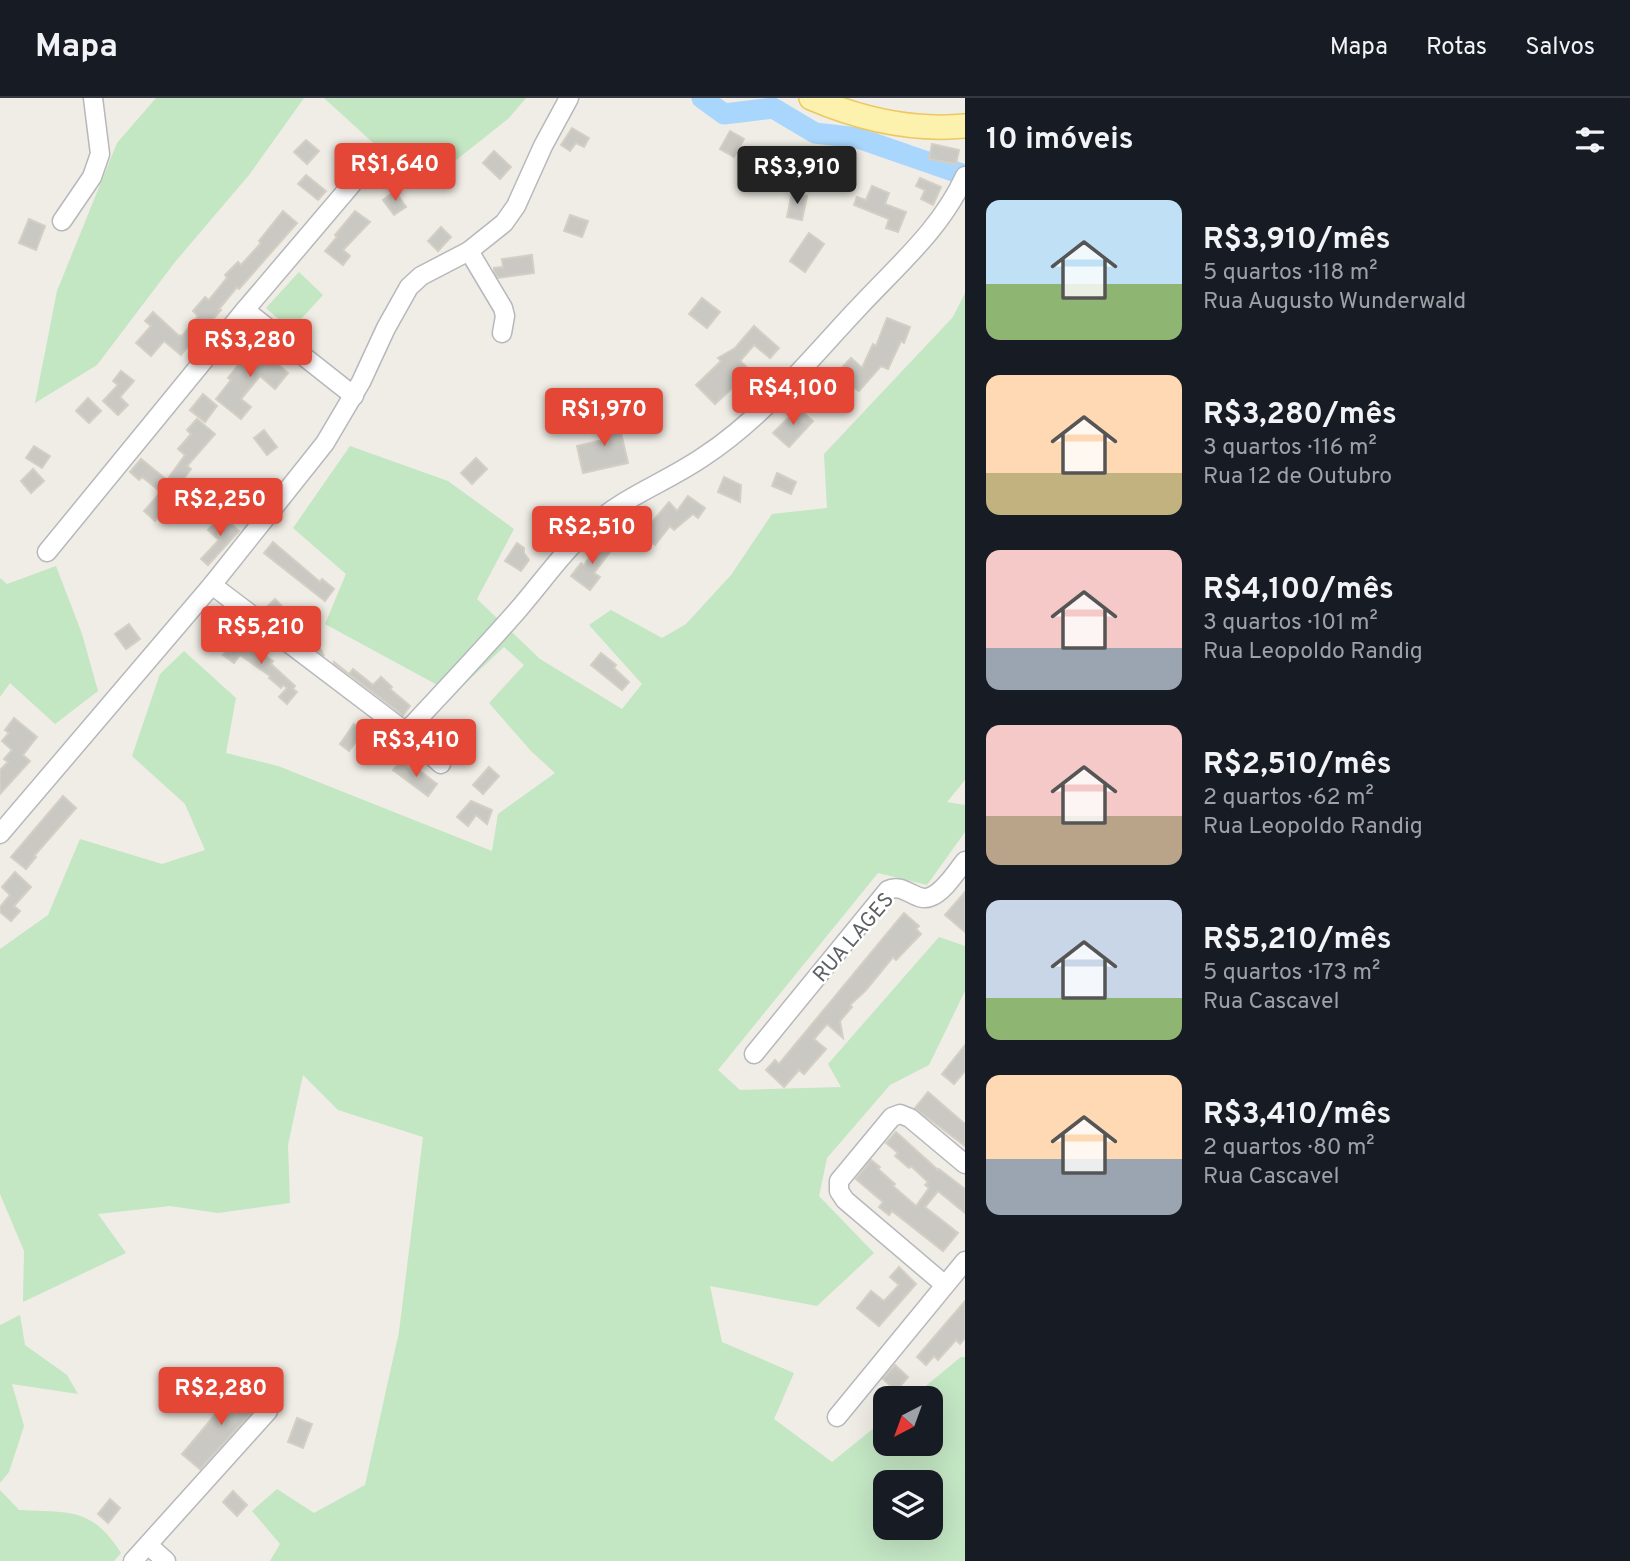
<!DOCTYPE html>
<html lang="pt">
<meta charset="utf-8">
<style>
:root{--surface:#171b24;--page:#20242c;--text:#f1f3f6;--muted:#9ea1a6;--line:#363941;--accent:#e44736}
body{margin:0;font-family:Overpass,sans-serif;background:var(--page);color:var(--text);height:100vh;display:flex;flex-direction:column;font-size:26px;white-space:nowrap}
*{box-sizing:border-box;margin:0}
p{font-size:23px;color:var(--muted)}
.icon{flex:none;width:38px;height:38px;fill:none;stroke:currentColor;stroke-width:2;stroke-linecap:round;stroke-linejoin:round}
.map{position:relative;flex:1;overflow:hidden}
.details{display:flex;flex-direction:column;background:var(--surface);width:665px}
.details>*{flex:none}
.needle{width:46px;rotate:221deg}
.buttons{position:absolute;left:873px;top:1288px;display:grid;gap:14px}
.buttons a{display:grid;place-items:center;width:70px;height:70px;border-radius:14px;background:var(--surface);box-shadow:0 7px 28px #0002;font-size:35px}
.price{position:absolute;translate:-50% -60px;padding:0 16px;border-radius:7px;background:var(--accent);color:#fff;font-size:23px;line-height:46px;filter:drop-shadow(0 2px 4px #0008)}
.price::after{content:'';position:absolute;left:50%;top:42px;width:21px;height:16px;margin-left:-10px;background:inherit;clip-path:polygon(0 0,100% 0,50% 100%)}
.price.selected{background:#222;color:#fff}
ul{padding:0;list-style:none}
li{display:flex;align-items:center;gap:21px;height:175px;padding:0 21px}
li span{display:grid;place-items:center;flex:none;width:196px;height:140px;border-radius:14px;color:#555}
li>.icon{margin-inline-start:auto}
span .icon{width:84px;height:84px;fill:#fffc;stroke-width:1}
li b{font-size:30px}
h2{display:flex;justify-content:space-between;align-items:center;height:84px;padding:0 21px;font-size:30px}
header{display:flex;align-items:center;gap:42px;box-sizing:border-box;height:98px;padding:0 35px;background:var(--surface);border-bottom:2px solid var(--line)}
header strong{font-size:33px}
nav{display:flex;gap:38px;margin-inline-start:auto;font-size:24px}
main{display:flex;flex:1;min-height:0}
.map>svg:first-child{display:block}
</style>
<header>
<strong>Mapa</strong>
<nav><a>Mapa</a><a>Rotas</a><a>Salvos</a></nav>
</header>
<main>
<div class="map">
<svg width="965" height="1463" viewBox="0 0 965 1463">
<rect width="100%" height="100%" fill="#efede5"/>
<!-- green -->
<g fill="#c3e6c3" fill-rule="evenodd">
<path d="M156,0H304L249,77L175,164L97,267L35,305L57,193L117,45Z"/>
<path d="M324,0H526L509,20L436,78L393,63Z"/>
<path d="M299,174L323,197L291,232L266,210Z"/>
<path d="M965,195V682L947,704L965,707V734L927,787L878,775L718,972L740,992L841,989L828,966L939,839L965,848V893L929,967L890,987L827,1060L819,1098L874,1155L817,1208L710,1188L722,1244L794,1275L774,1321L832,1364L885,1321L886,1346H931V1300H911L961,1259H965V1463H270L280,1446L252,1413L277,1391L314,1415L365,1387L399,1234L423,1039L338,1012L303,977L288,1047L290,1105L218,1115L170,1108L98,1116L126,1155L23,1204L24,1153L0,1096V851L48,817L80,741L162,766L205,752L185,706L132,658L160,576L184,553L236,600L226,655L278,668L492,753L498,716L555,675L531,653L489,605L524,567L504,549L454,596L325,526L346,476L293,430L350,348L448,383L514,431L477,501L540,561L622,611L642,586L589,527L611,512L662,540L686,526L731,477L772,416L827,410L824,356L953,219ZM886,1384H931V1430H886Z"/>
<path d="M56,468L82,536L98,593L55,626L10,585L0,599V480L7,486Z"/>
<path d="M20,1217L25,1247L67,1277L78,1296L12,1286L24,1328L9,1374L0,1385V1227Z"/>
<path d="M0,1392L19,1412C69,1415 91,1408 121,1455L114,1463H0Z"/>
</g>
<g fill="none" stroke-linecap="round" stroke-linejoin="round">
<!-- river -->
<path stroke="#a8d6fc" stroke-width="21" d="M702,0L724,16L773,10L815,35L858,40L965,77"/>
</g>
<!-- building -->
<g fill="#cac8c2" stroke="#d4cfc4" stroke-width="2">
<path d="M572,30L589,40L584,49L576,45L570,53L561,47Z"/>
<path d="M730,33L744,41L734,59L720,51Z"/>
<path d="M306,42L319,53L307,66L294,54Z"/>
<path d="M932,46L959,52L956,66L929,61Z"/>
<path d="M494,53L511,69L500,81L483,65Z"/>
<path d="M306,77L326,93L318,102L298,86Z"/>
<path d="M920,80L941,89L933,107L921,101L925,92L916,88Z"/>
<path d="M872,88L889,95L885,106L906,114L898,134L886,130L889,121L854,107L857,99L866,102Z"/>
<path d="M395,93L406,109L394,117L383,102Z"/>
<path d="M792,95L807,98L802,122L787,119Z"/>
<path d="M283,113L297,125L239,191L237,189L219,211L221,212L206,229L208,231L200,241L196,238L181,257L164,243L151,258L136,245L151,228L145,223L153,214L178,237L182,238L198,218L193,213L205,199L209,202L227,180L225,177L238,164L241,167L261,145L259,143Z"/>
<path d="M355,113L370,124L343,152L350,158L343,167L325,153L337,139L335,137Z"/>
<path d="M570,117L588,123L582,139L564,133Z"/>
<path d="M29,121L45,128L36,152L19,145Z"/>
<path d="M441,129L451,139L438,153L428,143Z"/>
<path d="M809,135L824,146L805,174L790,163Z"/>
<path d="M532,157L534,175L498,180L494,173V170L503,169L502,161Z"/>
<path d="M702,200L720,214L707,230L689,216Z"/>
<path d="M887,220L910,229L904,245L901,243L888,271L881,268L859,293L854,290L838,305L823,290L851,260L862,270L873,246L876,248Z"/>
<path d="M754,228L779,250L770,260L754,247L740,263L751,273L715,306L696,287L721,263L718,260L735,250Z"/>
<path d="M254,245L288,275L275,291L260,278L241,301L251,309L241,321L216,301L231,282L228,280L242,262L240,260Z"/>
<path d="M121,273L134,283L120,299L128,307L118,317L103,303L118,287L113,283Z"/>
<path d="M203,296L217,308L205,324L190,312Z"/>
<path d="M88,300L101,313L89,325L76,313Z"/>
<path d="M798,310L813,323L789,349L773,335Z"/>
<path d="M617,317L628,365L583,375L577,348L603,342L598,322Z"/>
<path d="M197,321L215,336L187,368L191,371L177,390L179,392L155,423L144,413L161,394L142,379L139,382L130,374L141,361L167,382L185,357L178,351L191,336L187,332Z"/>
<path d="M264,332L277,349L267,357L254,340Z"/>
<path d="M34,348L50,358L42,370L26,360Z"/>
<path d="M476,360L487,371L472,386L461,375Z"/>
<path d="M33,371L44,383L31,395L21,383Z"/>
<path d="M777,375L796,384L791,396L772,388Z"/>
<path d="M724,379L741,387L740,404L718,394Z"/>
<path d="M688,398L705,410L698,420L693,416L674,432L670,428L655,447L641,437L669,404L677,413Z"/>
<path d="M222,417L239,433L208,467L201,461L219,442L208,432Z"/>
<path d="M602,442L613,450L594,475L600,479L590,492L571,478L581,465L584,467Z"/>
<path d="M273,444L320,484L322,481L334,491L325,503L264,455Z"/>
<path d="M517,445L524,450V455L529,462L521,473L505,463Z"/>
<path d="M275,501L302,529L297,534L321,552L324,558L264,512Z"/>
<path d="M129,526L140,541L126,551L115,536Z"/>
<path d="M240,537L249,547L273,563L271,566L295,588L293,591L297,594L287,606L279,599L287,590L283,587L281,590L269,580L270,578L240,557L234,565L223,557Z"/>
<path d="M601,555L616,567L614,570L629,584L622,592L591,567Z"/>
<path d="M334,564L349,576L353,571L373,587L381,579L392,589L390,591L410,608L403,617L334,565Z"/>
<path d="M14,620L37,639L23,657L30,663L0,696V672L8,664L4,661L12,652L2,643L9,635L5,632Z"/>
<path d="M354,626L364,633L349,653L340,646Z"/>
<path d="M401,663L414,675L417,671L437,686L428,698L393,672Z"/>
<path d="M489,669L499,678L483,696L473,687Z"/>
<path d="M63,698L76,710L34,758L36,759L26,771L11,759Z"/>
<path d="M471,703L492,712L487,726L476,717L468,728L457,719Z"/>
<path d="M15,774L31,789L14,808L20,813L11,823L0,814V809L10,797L2,789Z"/>
<path d="M965,794V834L945,817Z"/>
<path d="M904,815L919,828L916,831L921,836L896,862L893,859L866,892L850,907L852,909L840,923L843,940L827,926L814,941L826,951L804,976L799,972L784,989L766,972L775,962L779,966Z"/>
<path d="M965,947V973L954,986L942,976Z"/>
<path d="M928,994L965,1026V1048L915,1010Z"/>
<path d="M896,1034L938,1072L939,1071L965,1091V1115L938,1093L925,1109L958,1135L943,1153L892,1113L889,1117L879,1109L883,1104L856,1081L871,1062L880,1069L878,1071L895,1086L893,1088L916,1108L929,1090L925,1087L928,1084L911,1068L909,1070L895,1058L898,1055L886,1045Z"/>
<path d="M899,1169L916,1186L879,1228L857,1210L871,1193L884,1203L899,1187L890,1179Z"/>
<path d="M965,1203V1240L960,1246L956,1242L938,1262L934,1258L926,1267L917,1259Z"/>
<path d="M895,1267L908,1279L896,1293L883,1281Z"/>
<path d="M240,1287L261,1304L200,1371L182,1356Z"/>
<path d="M297,1320L312,1326L303,1350L288,1344Z"/>
<path d="M233,1393L247,1407L237,1418L223,1404Z"/>
<path d="M110,1401L120,1410L108,1425L98,1416Z"/>
</g>
<g fill="none" stroke-linecap="round" stroke-linejoin="round">
<defs>
<g id="minor">
<path d="M62,123L92,79L100,56L93,0"/>
<path d="M469,153L503,210L505,218L502,235"/>
<path d="M245,212L354,298"/>
<path d="M47,454L245,212L352,86"/>
<path d="M212,487L406,634L441,666"/>
<path d="M406,634C443,594 481,554 517,513C542,484 565,451 594,426C626,398 668,383 703,359C764,319 809,262 859,209C898,167 941,131 965,78"/>
<path d="M0,736L212,487L325,345L361,284L386,230L409,189L421,178L469,153L504,125L516,108L543,48L569,0"/>
<path d="M754,956L888,792C904,784 916,805 930,799C944,794 956,774 965,763"/>
<path d="M945,1187L845,1102L839,1093V1083L892,1019L900,1016L910,1020L965,1066"/>
<path d="M837,1319L965,1163"/>
<path d="M148,1447L166,1463"/>
<path d="M133,1463L268,1313"/>
</g>
<path id="major" d="M811,0C860,21 912,33 965,28"/>
</defs>
<!-- minor casing -->
<use href="#minor" stroke="#b6b8bc" stroke-width="21"/>
<!-- major casing -->
<use href="#major" stroke="#edc860" stroke-width="26"/>
<!-- minor -->
<use href="#minor" stroke="#fff" stroke-width="18"/>
<!-- major -->
<use href="#major" stroke="#fcf1ad" stroke-width="23"/>
</g>
<g text-anchor="middle" stroke-width="5" stroke-linejoin="round" paint-order="stroke">
<!-- street labels -->
<g font-size="21" fill="#5d6165" stroke="#fff">
<text transform="translate(853 839) rotate(-49)" y="7">RUA LAGES</text>
</g>
</g>
</svg>
<div class="buttons">
<a><svg class="needle" viewBox="-14 -14 28 28"><path d="M0-13l5 13h-10z" fill="#e53935"/><path d="M0 13l5-13h-10z" fill="#9ea1a6"/></svg></a>
<a><svg class="icon" aria-label="layers" viewBox="0 0 24 24"><path d="M12 4l9 5-9 5-9-5zM3 14l9 5 9-5"/></svg></a>
</div>
<b class="price" style="left:395px;top:105px">R$1,640</b>
<b class="price selected" style="left:797px;top:108px">R$3,910</b>
<b class="price" style="left:250px;top:281px">R$3,280</b>
<b class="price" style="left:793px;top:329px">R$4,100</b>
<b class="price" style="left:604px;top:350px">R$1,970</b>
<b class="price" style="left:220px;top:440px">R$2,250</b>
<b class="price" style="left:592px;top:468px">R$2,510</b>
<b class="price" style="left:261px;top:568px">R$5,210</b>
<b class="price" style="left:416px;top:681px">R$3,410</b>
<b class="price" style="left:221px;top:1329px">R$2,280</b>
</div>
<section class="details">
<h2>10 imóveis<svg class="icon" aria-label="filters" viewBox="0 0 24 24"><path d="M4 7h16M4 17h16"/><circle cx="9" cy="7" r="2"/><circle cx="15" cy="17" r="2"/></svg></h2>
<ul>
<li><span style="background:linear-gradient(#bfe0f5 60%,#8fb573 0)"><svg class="icon" aria-label="home" viewBox="0 0 24 24"><path d="M3 11l9-7 9 7M6 9v11h12V9"/></svg></span><div><b>R$3,910/mês</b><p>5 quartos · 118 m²</p><p>Rua Augusto Wunderwald</p></div></li>
<li><span style="background:linear-gradient(#ffd9b3 70%,#c2b280 0)"><svg class="icon" aria-label="home" viewBox="0 0 24 24"><path d="M3 11l9-7 9 7M6 9v11h12V9"/></svg></span><div><b>R$3,280/mês</b><p>3 quartos · 116 m²</p><p>Rua 12 de Outubro</p></div></li>
<li><span style="background:linear-gradient(#f6c9c9 70%,#9aa5b1 0)"><svg class="icon" aria-label="home" viewBox="0 0 24 24"><path d="M3 11l9-7 9 7M6 9v11h12V9"/></svg></span><div><b>R$4,100/mês</b><p>3 quartos · 101 m²</p><p>Rua Leopoldo Randig</p></div></li>
<li><span style="background:linear-gradient(#f6c9c9 65%,#b9a48a 0)"><svg class="icon" aria-label="home" viewBox="0 0 24 24"><path d="M3 11l9-7 9 7M6 9v11h12V9"/></svg></span><div><b>R$2,510/mês</b><p>2 quartos · 62 m²</p><p>Rua Leopoldo Randig</p></div></li>
<li><span style="background:linear-gradient(#c9d6e8 70%,#8fb573 0)"><svg class="icon" aria-label="home" viewBox="0 0 24 24"><path d="M3 11l9-7 9 7M6 9v11h12V9"/></svg></span><div><b>R$5,210/mês</b><p>5 quartos · 173 m²</p><p>Rua Cascavel</p></div></li>
<li><span style="background:linear-gradient(#ffd9b3 60%,#9aa5b1 0)"><svg class="icon" aria-label="home" viewBox="0 0 24 24"><path d="M3 11l9-7 9 7M6 9v11h12V9"/></svg></span><div><b>R$3,410/mês</b><p>2 quartos · 80 m²</p><p>Rua Cascavel</p></div></li>
</ul>
</section>
</main>
